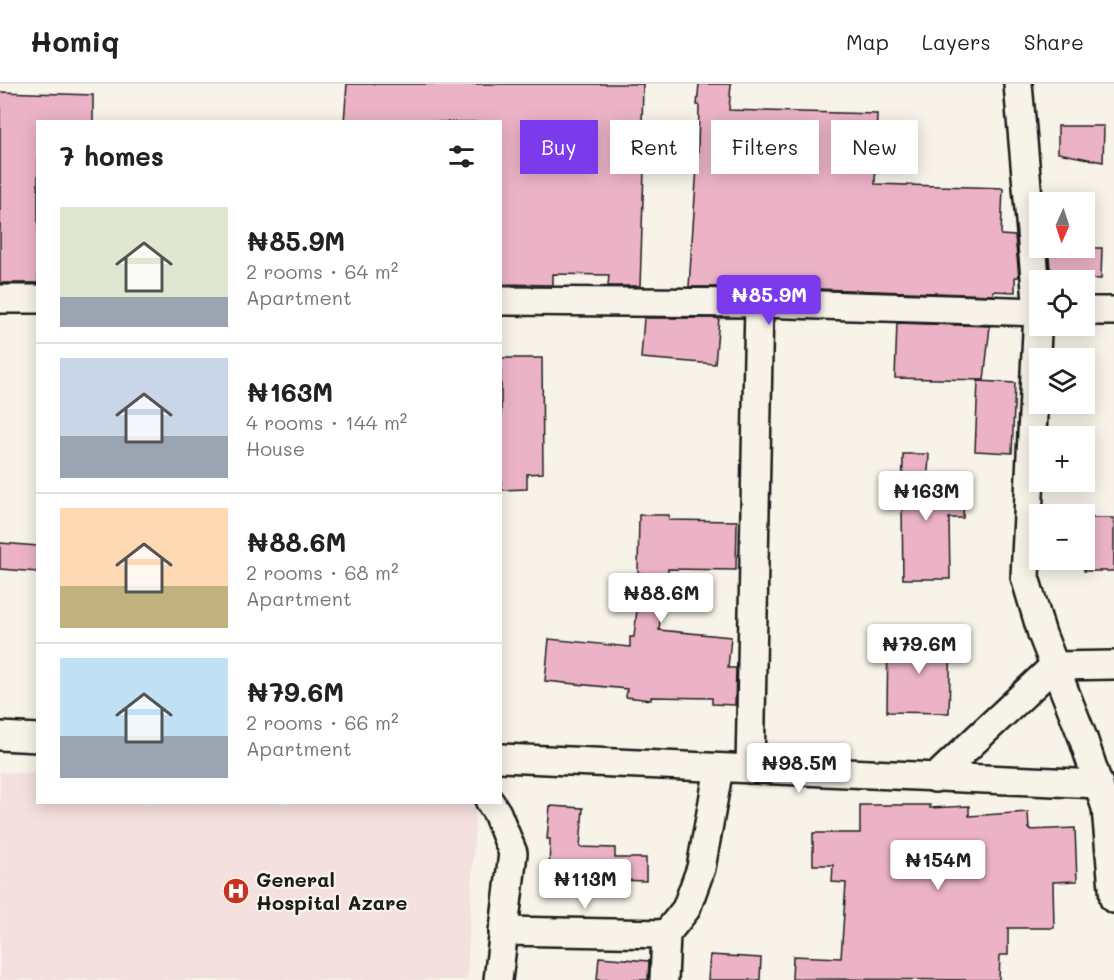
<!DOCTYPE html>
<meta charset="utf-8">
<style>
:root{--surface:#fff;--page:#f6f6f6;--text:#222;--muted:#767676;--line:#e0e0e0;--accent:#7c3aed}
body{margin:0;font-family:Mali,sans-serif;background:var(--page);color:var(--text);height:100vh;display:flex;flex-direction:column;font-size:22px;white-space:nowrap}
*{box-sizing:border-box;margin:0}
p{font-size:20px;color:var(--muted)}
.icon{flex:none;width:33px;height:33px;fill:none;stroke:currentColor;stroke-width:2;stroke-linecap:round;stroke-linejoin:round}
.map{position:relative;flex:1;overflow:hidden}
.panel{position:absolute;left:36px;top:36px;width:466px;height:684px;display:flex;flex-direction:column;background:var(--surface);border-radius:0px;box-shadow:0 3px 15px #0003}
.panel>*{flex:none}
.banner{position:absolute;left:520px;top:36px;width:502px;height:54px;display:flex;gap:12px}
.needle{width:39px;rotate:183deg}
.fabs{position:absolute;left:1029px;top:108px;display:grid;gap:12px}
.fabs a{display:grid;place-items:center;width:66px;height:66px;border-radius:0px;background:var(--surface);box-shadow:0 3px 15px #0003;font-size:30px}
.price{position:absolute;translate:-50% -51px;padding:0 14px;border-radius:6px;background:#fff;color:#222;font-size:20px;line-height:39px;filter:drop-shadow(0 2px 3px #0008)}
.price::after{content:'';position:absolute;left:50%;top:36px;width:18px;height:14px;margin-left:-9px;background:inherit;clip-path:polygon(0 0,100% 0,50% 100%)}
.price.selected{background:var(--accent);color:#fff}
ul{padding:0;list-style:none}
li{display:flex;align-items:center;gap:18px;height:150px;padding:0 24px}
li+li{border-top:2px solid var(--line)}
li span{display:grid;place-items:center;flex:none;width:168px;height:120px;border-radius:0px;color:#555}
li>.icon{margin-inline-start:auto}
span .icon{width:72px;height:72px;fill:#fffc;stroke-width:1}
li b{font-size:26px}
h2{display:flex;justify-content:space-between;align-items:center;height:72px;padding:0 24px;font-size:26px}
.chip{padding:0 21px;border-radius:0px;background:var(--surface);box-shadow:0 3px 15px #0003;font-size:21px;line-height:54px}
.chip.selected{background:var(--accent);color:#fff}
header{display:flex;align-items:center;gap:36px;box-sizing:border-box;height:84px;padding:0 30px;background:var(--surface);border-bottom:2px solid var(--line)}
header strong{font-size:28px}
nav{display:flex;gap:33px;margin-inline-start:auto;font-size:21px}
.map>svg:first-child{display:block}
</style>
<header>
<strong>Homiq</strong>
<nav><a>Map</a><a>Layers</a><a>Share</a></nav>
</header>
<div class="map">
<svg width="1114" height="896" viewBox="0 0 1114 896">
<rect width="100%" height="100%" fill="#f7f3e8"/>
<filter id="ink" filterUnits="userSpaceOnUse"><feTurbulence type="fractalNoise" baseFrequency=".0167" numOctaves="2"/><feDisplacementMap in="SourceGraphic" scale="12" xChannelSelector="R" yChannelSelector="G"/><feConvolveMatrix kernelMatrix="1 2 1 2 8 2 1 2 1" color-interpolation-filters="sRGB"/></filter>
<g filter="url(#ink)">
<!-- built -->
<path fill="#f4e0de" d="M0,688L37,690L38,718L476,719L467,896H0Z"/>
<!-- building -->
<g fill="#ecb3c7" stroke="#1c1c1c" stroke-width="1.5">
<path d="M347,0H643L641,86H644L640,202H608L609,191L553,190V201L501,200V38H344Z"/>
<path d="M699,0H731L729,26L877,30L875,100L1003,104L1001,151L1015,152L1019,193H1015V208L993,207V211L759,203H689L698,67L699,21H697Z"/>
<path d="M0,8L93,11V38H38V199H0Z"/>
<path d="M1058,42H1104L1103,78L1058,69Z"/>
<path d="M1048,164H1102L1101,195L1051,194Z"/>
<path d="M644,234H719L715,280L641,274Z"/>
<path d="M897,239L990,242L984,296L895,294Z"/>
<path d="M501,274H542L543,389L527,390V405L501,406Z"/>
<path d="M978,297L1015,299L1012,369L975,367Z"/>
<path d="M903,370H929L927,407L964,408L963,434H949L950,495H903L902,422Z"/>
<path d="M639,431H669V436L737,437L736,486L668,485V490H665L659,546L731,553L728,584H736L735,621L712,620V614L651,613V616L626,613L627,605L545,597L549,555L630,563V553H634L641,489H638Z"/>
<rect x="1084" y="434" width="30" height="53"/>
<path d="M0,459L38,462V488L0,485Z"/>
<path d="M888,552L951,554L949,629L887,628Z"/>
<path d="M860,721H930V724L969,722V732L1028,728L1029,746L1075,744L1077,797L1053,798L1054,844H1008V871H1000L999,896L792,895L793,872L841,874L846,799L832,798L833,781H813V749H860Z"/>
<path d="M550,722L583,724L580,763L615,764V774H646V797L549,794L550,755H547Z"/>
<path d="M710,871L761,874L760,896H708Z"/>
<path d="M599,873L649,877L648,896H597Z"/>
</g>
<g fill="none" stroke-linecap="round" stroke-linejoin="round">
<defs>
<g id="minor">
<path d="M1018,0L1038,228L1025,493L1042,550L1083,654L1106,724L1114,815"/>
<path d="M0,215H38"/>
<path d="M501,217L759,219L1040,228"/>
<path d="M1084,227H1114"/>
<path d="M0,652L38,654"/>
<path d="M501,674L1099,700"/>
<path d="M750,685L759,219"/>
<path d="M935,694L1054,582L1114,581"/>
<path d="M490,718L497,729L513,769L498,896"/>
<path d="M503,847L666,850"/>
<path d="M664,896L666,850L686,825L701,784L719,684"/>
</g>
</defs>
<!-- minor casing -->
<use href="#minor" stroke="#1c1c1c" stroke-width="32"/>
<!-- minor -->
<use href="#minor" stroke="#f7f3e8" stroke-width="27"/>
</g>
</g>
<!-- icons -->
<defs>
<symbol id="hospital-disc" viewBox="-11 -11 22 22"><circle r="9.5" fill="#c8321e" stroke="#f7f3e8"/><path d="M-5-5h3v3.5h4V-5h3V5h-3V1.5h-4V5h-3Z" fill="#fff"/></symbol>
</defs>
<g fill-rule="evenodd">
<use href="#hospital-disc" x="221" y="792" width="30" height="30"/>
</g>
<g text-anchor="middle" stroke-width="4.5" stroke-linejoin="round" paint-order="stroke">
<!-- poi labels -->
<g font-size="20" font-weight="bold" fill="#1c1c1c" stroke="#f7f3e8" text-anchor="start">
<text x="256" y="803">General<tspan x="256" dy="23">Hospital Azare</tspan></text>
</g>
</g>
</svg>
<div class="fabs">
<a><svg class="needle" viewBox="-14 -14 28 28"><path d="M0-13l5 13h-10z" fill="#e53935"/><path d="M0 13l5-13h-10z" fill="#767676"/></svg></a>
<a><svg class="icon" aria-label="locate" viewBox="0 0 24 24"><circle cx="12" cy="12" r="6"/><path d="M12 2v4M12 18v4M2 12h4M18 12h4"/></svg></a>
<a><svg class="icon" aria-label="layers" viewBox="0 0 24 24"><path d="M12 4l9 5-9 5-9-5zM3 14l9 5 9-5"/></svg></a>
<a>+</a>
<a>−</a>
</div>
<b class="price selected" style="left:769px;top:242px">₦85.9M</b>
<b class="price" style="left:926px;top:438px">₦163M</b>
<b class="price" style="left:661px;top:540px">₦88.6M</b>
<b class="price" style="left:919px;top:591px">₦79.6M</b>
<b class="price" style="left:799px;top:710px">₦98.5M</b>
<b class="price" style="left:938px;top:807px">₦154M</b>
<b class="price" style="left:585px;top:826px">₦113M</b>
<div class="banner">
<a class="chip selected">Buy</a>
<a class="chip">Rent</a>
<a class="chip">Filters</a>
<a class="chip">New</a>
</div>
<section class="panel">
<h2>7 homes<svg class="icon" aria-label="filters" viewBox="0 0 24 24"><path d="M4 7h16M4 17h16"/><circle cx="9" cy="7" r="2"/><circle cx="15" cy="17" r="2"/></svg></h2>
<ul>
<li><span style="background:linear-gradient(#dfe7d0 75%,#9aa5b1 0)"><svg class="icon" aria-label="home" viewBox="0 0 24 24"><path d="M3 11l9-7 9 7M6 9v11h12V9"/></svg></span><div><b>₦85.9M</b><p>2 rooms · 64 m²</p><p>Apartment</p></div></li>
<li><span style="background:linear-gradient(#c9d6e8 65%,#9aa5b1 0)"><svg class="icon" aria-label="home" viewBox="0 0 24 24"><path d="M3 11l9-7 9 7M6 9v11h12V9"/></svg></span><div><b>₦163M</b><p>4 rooms · 144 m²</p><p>House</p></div></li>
<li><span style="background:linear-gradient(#ffd9b3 65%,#c2b280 0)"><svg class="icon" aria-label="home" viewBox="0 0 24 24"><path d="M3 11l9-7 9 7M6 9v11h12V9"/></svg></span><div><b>₦88.6M</b><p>2 rooms · 68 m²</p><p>Apartment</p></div></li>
<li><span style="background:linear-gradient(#bfe0f5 65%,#9aa5b1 0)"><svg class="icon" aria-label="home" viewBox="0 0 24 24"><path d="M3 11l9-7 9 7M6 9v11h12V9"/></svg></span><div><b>₦79.6M</b><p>2 rooms · 66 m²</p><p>Apartment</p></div></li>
</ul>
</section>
</div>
